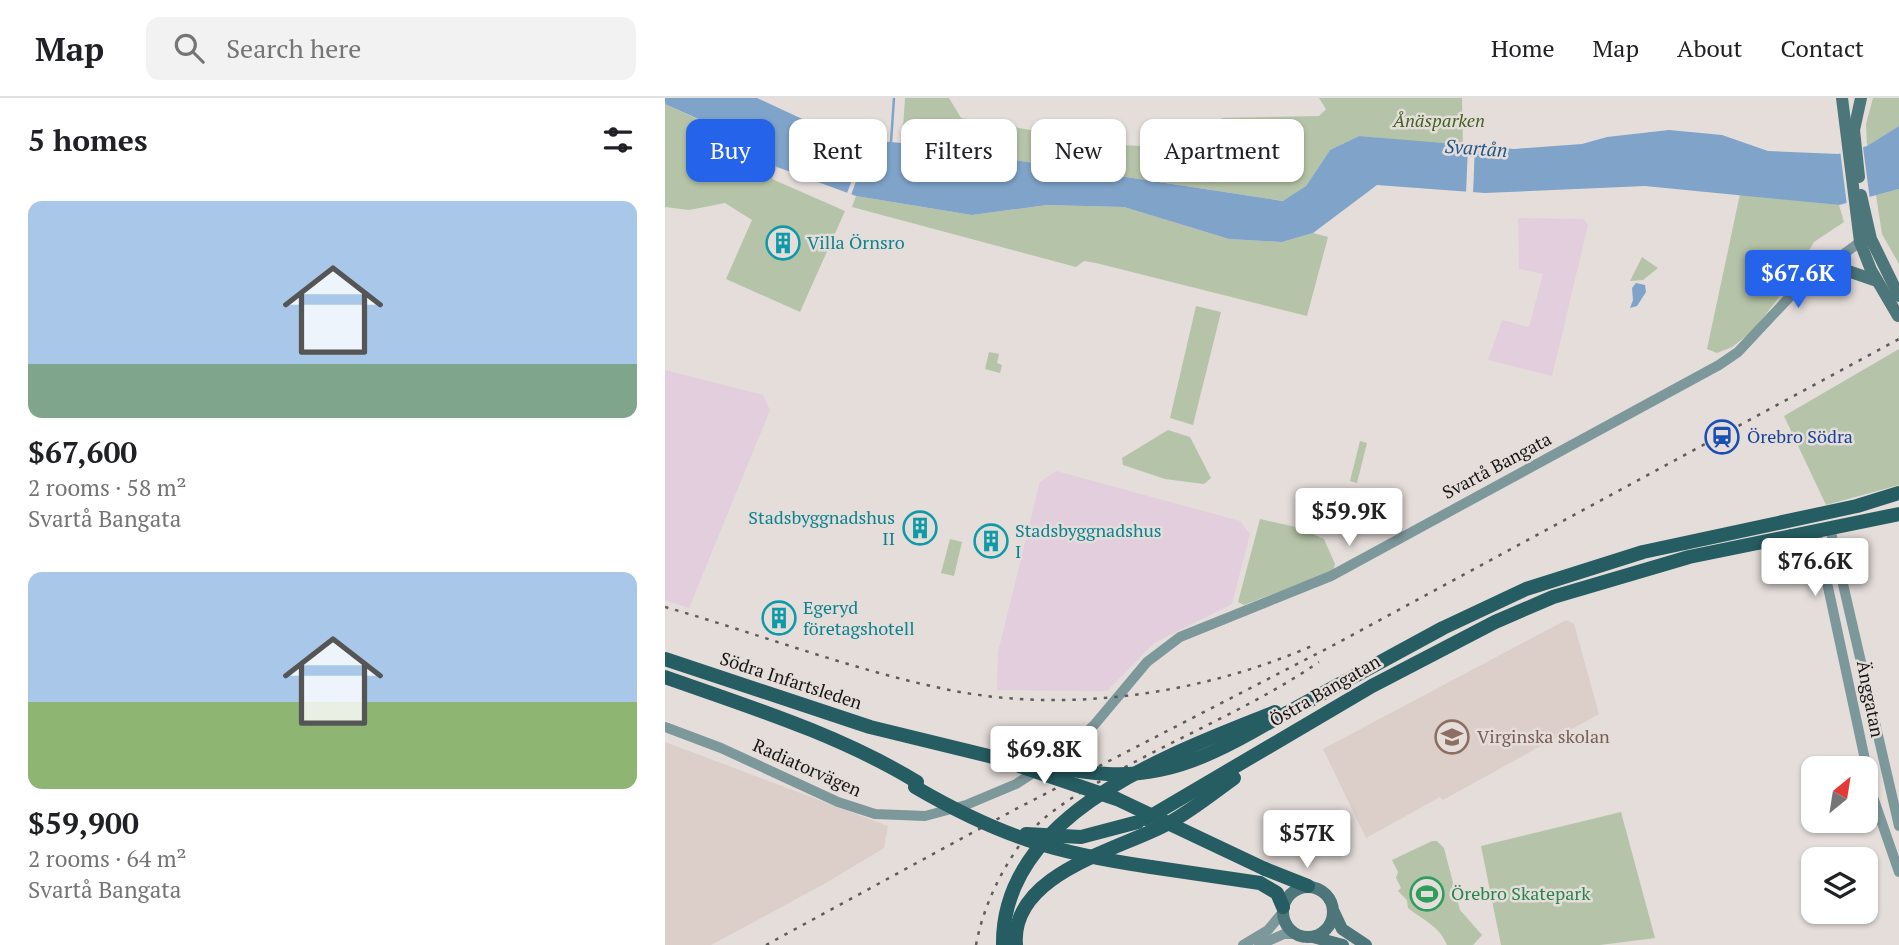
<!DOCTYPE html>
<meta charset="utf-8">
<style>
:root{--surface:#fff;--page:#f2f2f2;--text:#202124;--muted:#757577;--line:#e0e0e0;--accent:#2563eb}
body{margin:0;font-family:"PT Serif",serif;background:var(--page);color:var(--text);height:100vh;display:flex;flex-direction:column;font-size:26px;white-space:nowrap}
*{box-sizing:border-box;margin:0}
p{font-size:23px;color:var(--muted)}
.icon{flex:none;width:38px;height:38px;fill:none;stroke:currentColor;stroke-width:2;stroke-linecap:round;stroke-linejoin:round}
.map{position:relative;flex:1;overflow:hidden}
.panel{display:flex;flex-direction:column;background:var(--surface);width:665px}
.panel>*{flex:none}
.banner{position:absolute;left:21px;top:21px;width:665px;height:63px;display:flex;gap:14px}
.needle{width:46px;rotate:30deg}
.controls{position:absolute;left:1136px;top:658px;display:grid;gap:14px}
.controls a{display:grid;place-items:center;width:77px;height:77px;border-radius:14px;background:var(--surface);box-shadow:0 2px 5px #0004;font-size:35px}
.price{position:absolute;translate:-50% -60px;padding:0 16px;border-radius:7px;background:#fff;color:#222;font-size:23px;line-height:46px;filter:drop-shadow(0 2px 4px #0008)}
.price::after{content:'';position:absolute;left:50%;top:42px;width:21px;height:16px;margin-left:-10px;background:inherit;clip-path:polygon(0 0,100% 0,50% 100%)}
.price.on{background:var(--accent);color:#fff}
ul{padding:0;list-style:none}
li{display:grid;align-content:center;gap:14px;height:371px;padding:0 28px}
li span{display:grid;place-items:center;height:217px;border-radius:14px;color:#555}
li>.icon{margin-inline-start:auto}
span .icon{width:126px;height:126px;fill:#fffc;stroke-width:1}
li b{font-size:30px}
h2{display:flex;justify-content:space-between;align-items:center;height:84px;padding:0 28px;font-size:30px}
.tag{padding:0 24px;border-radius:14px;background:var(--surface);box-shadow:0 2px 5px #0004;font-size:24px;line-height:63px}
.tag.on{background:var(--accent);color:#fff}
header{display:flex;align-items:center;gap:42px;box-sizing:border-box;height:98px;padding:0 35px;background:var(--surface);border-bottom:2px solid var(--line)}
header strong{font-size:33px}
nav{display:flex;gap:38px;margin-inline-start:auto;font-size:24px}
.search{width:490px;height:63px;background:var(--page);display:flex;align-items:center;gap:18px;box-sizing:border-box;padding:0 24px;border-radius:14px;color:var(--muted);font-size:26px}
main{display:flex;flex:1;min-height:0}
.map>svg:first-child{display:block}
</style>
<header>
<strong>Map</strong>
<div class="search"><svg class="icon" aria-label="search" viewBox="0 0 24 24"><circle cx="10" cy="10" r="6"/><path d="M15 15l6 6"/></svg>Search here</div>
<nav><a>Home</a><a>Map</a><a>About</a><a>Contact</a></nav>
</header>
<main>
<section class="panel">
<h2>5 homes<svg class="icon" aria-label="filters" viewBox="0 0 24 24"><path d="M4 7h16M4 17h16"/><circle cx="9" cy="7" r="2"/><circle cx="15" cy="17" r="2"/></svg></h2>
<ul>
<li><span style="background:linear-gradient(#a9c7e8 75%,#7fa58c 0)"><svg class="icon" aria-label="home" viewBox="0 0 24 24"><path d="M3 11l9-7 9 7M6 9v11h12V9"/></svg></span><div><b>$67,600</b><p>2 rooms · 58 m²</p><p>Svartå Bangata</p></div></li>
<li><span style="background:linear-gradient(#a9c7e8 60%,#8fb573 0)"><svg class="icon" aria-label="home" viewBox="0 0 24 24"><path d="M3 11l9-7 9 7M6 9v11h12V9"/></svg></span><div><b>$59,900</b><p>2 rooms · 64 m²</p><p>Svartå Bangata</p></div></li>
</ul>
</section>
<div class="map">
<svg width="1234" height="847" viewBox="0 0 1234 847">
<rect width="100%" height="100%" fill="#e4ddda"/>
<!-- built -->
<g fill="#dccec8">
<path d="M901,522L909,526L934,616L778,702L775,699L701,740L658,651Z"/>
<path d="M0,644L223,728L219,750L159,786L46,847H0Z"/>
</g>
<!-- industrial -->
<g fill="#e2cedd">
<path d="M853,120L919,121L923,127L887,278L823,262L837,222L864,229L878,176L854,171Z"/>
<path d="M0,272L98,297L105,312L24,510L0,502Z"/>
<path d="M391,373L575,423L585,436L567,506L489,545L442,593L332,592L333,554L375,384Z"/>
</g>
<!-- green -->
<g fill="#b5c4a8">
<path d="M240,0H284L296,20L453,47L524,50L538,41L557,20L654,18L661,11L654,0H797L798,48L694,38L665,52L641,88L619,103L237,45Z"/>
<path d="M1208,0H1234V28L1202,48L1201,26Z"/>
<path d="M0,6L79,43V48L112,69L107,81L180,113L135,214L61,181L87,122L60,105L24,112L0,109Z"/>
<path d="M1234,91V166L1217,136L1211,97Z"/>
<path d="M1075,96L1174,107L1179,124L1149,144L1124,186L1088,233L1067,249L1052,255L1042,251Z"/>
<path d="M191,98L307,117L382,107L459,109L564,141L617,144L648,135L663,139L642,218L431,165L419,163L411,169L187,109Z"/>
<path d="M977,159L993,170L978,182L965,183Z"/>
<path d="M531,208L556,214L528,327L505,320Z"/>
<path d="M1234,251V387L1161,407L1119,318Z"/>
<path d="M324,254L334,256L332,265L337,267L335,275L320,271Z"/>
<path d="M503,332L525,339L546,380L539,386L500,381L458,367L457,360Z"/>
<path d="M695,343L702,345L692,385L685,383Z"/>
<path d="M595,421L635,430L659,441L670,466L668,473L579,507L573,504Z"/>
<path d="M285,441L297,444L289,478L276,475Z"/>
<path d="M956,714L990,840L935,847H836L816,748Z"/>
<path d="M767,743H772L779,750L795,812L817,837L808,847H782C774,827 756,821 743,810L742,802L733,793L736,790L731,780L733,774L727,762Z"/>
</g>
<!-- water -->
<g fill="#7fa3c9">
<path d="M0,0H92L178,40L237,45L618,103L641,88L665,52L694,38L849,51L917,46L942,39L1004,32L1057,37L1103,53L1173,56L1202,48L1234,28V91L1174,107L980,88L820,95L712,87L648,135L617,144L564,141L459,109L382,107L307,117L191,98L112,69L79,47V43L71,38L0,6Z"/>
<path d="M971,185L980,187L981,194L972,208L965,210L968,202L967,190Z"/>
</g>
<!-- pier -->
<g fill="#e4ddda">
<path d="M204,39H207L186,97L182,95Z"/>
<path d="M803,47H810L808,97L801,96Z"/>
<path d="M1198,49L1205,102L1182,108L1175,52Z"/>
</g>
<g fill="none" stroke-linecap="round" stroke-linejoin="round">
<!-- stream -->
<path stroke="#7fa3c9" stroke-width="2.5" d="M226,44L229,0"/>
<!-- tertiary -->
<g stroke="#7d989b" stroke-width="10">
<path d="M1165,430L1234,728"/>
<path d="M1151,433L1208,699L1234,774"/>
<path d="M0,629L56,650L173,704L210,716L260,718L301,707L351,686L402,653L430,626L482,564L515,539L666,478L1054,267L1073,254L1135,188L1195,144"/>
<path d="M578,847L603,832L618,814"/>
<path d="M594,847L619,836H630"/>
</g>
<!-- secondary -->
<g stroke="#4c767a" stroke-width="12">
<path d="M1177,0L1195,144L1206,172L1233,218"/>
<path d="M1194,79L1189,32L1196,0"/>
<path d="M1196,97L1206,141L1234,198"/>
<path d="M1143,181L1183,173L1212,183"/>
<circle cx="643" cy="814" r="25"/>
<path d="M669,814L677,831L701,847"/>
<path d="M648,839L678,847"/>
</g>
<!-- primary -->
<g stroke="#265d62" stroke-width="14">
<path d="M1127,438L1132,445L1155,451"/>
<path d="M0,561L205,629L328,659"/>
<path d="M0,579C85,609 175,637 252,684"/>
<path d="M603,625L778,530L861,491L978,454L1192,408L1234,395"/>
<path d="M481,721L707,588L830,524L888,499L1024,459L1234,416"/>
<path d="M486,769L595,785L612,795L618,809"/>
<path d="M600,771L643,788"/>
<path d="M338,847C336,714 511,654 610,614"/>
<path d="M351,847C345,776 453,752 502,726C526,713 547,696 569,680"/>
</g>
<!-- rail -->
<g stroke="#605c5b" stroke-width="2.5" stroke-dasharray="3.5 7" stroke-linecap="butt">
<path d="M0,509C91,535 182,570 275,590C396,617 536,597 649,547"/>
<path d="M101,847L349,712L665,549L1234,241"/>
<path d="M311,847C318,809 336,772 359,741C383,711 420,692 453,673C520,636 591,607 654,564"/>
</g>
<!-- primary-bridge -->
<g stroke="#265d62" stroke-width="14">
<path d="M328,659L452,701L600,771"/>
<path d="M379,666C473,689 522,672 603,625"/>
<path d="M250,689C334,738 389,755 486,769"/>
<path d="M361,736L416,739L473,724"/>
</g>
</g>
<!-- icons -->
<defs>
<symbol id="building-ring" viewBox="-11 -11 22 22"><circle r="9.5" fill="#e4ddda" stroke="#0f9aa8" stroke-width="1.5"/><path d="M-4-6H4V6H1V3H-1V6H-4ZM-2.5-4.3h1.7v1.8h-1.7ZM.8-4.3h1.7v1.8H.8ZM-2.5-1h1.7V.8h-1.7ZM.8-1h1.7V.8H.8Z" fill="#0f9aa8"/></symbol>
<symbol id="station-ring" viewBox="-11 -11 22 22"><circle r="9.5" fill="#e4ddda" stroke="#1a4fb4" stroke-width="1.5"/><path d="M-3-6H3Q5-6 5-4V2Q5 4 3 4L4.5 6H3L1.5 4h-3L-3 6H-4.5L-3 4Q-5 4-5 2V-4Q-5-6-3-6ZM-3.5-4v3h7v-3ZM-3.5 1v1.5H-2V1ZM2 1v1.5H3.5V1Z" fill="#1a4fb4"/></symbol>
<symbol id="school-ring" viewBox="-11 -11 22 22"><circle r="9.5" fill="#e4ddda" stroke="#8d6e63" stroke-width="1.5"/><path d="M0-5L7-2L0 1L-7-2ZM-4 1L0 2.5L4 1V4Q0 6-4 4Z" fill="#8d6e63"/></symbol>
<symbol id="stadium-ring" viewBox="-11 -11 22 22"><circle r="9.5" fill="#e4ddda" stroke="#2e9e5b" stroke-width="1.5"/><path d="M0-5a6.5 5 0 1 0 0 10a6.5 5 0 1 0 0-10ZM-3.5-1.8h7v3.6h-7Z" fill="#2e9e5b"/></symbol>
</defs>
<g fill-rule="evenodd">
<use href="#building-ring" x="99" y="126" width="38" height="38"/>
<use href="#station-ring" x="1038" y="320" width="38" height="38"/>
<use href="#building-ring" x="236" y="411" width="38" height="38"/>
<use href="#building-ring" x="307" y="424" width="38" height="38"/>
<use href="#building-ring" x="95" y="501" width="38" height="38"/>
<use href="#school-ring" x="768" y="620" width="38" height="38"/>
<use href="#stadium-ring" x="743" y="777" width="38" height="38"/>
</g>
<g text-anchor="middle" stroke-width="5" stroke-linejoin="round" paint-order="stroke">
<!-- park labels -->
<g font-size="18" font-style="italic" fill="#436121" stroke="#e4ddda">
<text x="774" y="29">Ånäsparken</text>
</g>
<!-- culture labels -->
<g font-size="18" fill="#0d838f" stroke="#e4ddda" text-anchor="start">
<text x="142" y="151">Villa Örnsro</text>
<text x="230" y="426" text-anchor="end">Stadsbyggnadshus<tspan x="230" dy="21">II</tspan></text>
<text x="350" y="439">Stadsbyggnadshus<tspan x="350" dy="21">I</tspan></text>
<text x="138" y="516">Egeryd<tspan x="138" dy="21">företagshotell</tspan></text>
</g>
<!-- transit labels -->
<g font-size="18" fill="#164399" stroke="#e4ddda" text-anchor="start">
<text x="1082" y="345">Örebro Södra</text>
</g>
<!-- street labels -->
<g font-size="18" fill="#181615" stroke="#e4ddda">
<text transform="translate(832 368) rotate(-28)" y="6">Svartå Bangata</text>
<text transform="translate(126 583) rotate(18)" y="6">Södra Infartsleden</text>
<text transform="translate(660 593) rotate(-30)" y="6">Östra Bangatan</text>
<text transform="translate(1205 601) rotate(79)" y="6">Änggatan</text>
<text transform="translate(142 670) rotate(24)" y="6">Radiatorvägen</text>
</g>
<!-- education labels -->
<g font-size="18" fill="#785e54" stroke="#e4ddda" text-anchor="start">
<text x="812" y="645">Virginska skolan</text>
</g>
<!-- leisure labels -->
<g font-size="18" fill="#27864d" stroke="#e4ddda" text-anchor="start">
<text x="786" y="802">Örebro Skatepark</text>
</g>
<!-- water labels -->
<g font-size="19" font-style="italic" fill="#245789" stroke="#e4ddda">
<text transform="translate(811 50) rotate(4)" y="7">Svartån</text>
</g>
</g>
</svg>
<div class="controls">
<a><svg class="needle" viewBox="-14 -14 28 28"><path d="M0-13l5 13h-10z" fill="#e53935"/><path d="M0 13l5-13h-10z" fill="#757577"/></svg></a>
<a><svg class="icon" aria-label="layers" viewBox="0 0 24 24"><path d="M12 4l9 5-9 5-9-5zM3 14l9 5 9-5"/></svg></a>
</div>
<b class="price on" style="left:1133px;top:212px">$67.6K</b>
<b class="price" style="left:684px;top:450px">$59.9K</b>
<b class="price" style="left:1150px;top:500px">$76.6K</b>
<b class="price" style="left:379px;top:688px">$69.8K</b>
<b class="price" style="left:642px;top:772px">$57K</b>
<div class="banner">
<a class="tag on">Buy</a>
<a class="tag">Rent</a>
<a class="tag">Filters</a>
<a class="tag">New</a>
<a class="tag">Apartment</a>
</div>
</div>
</main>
